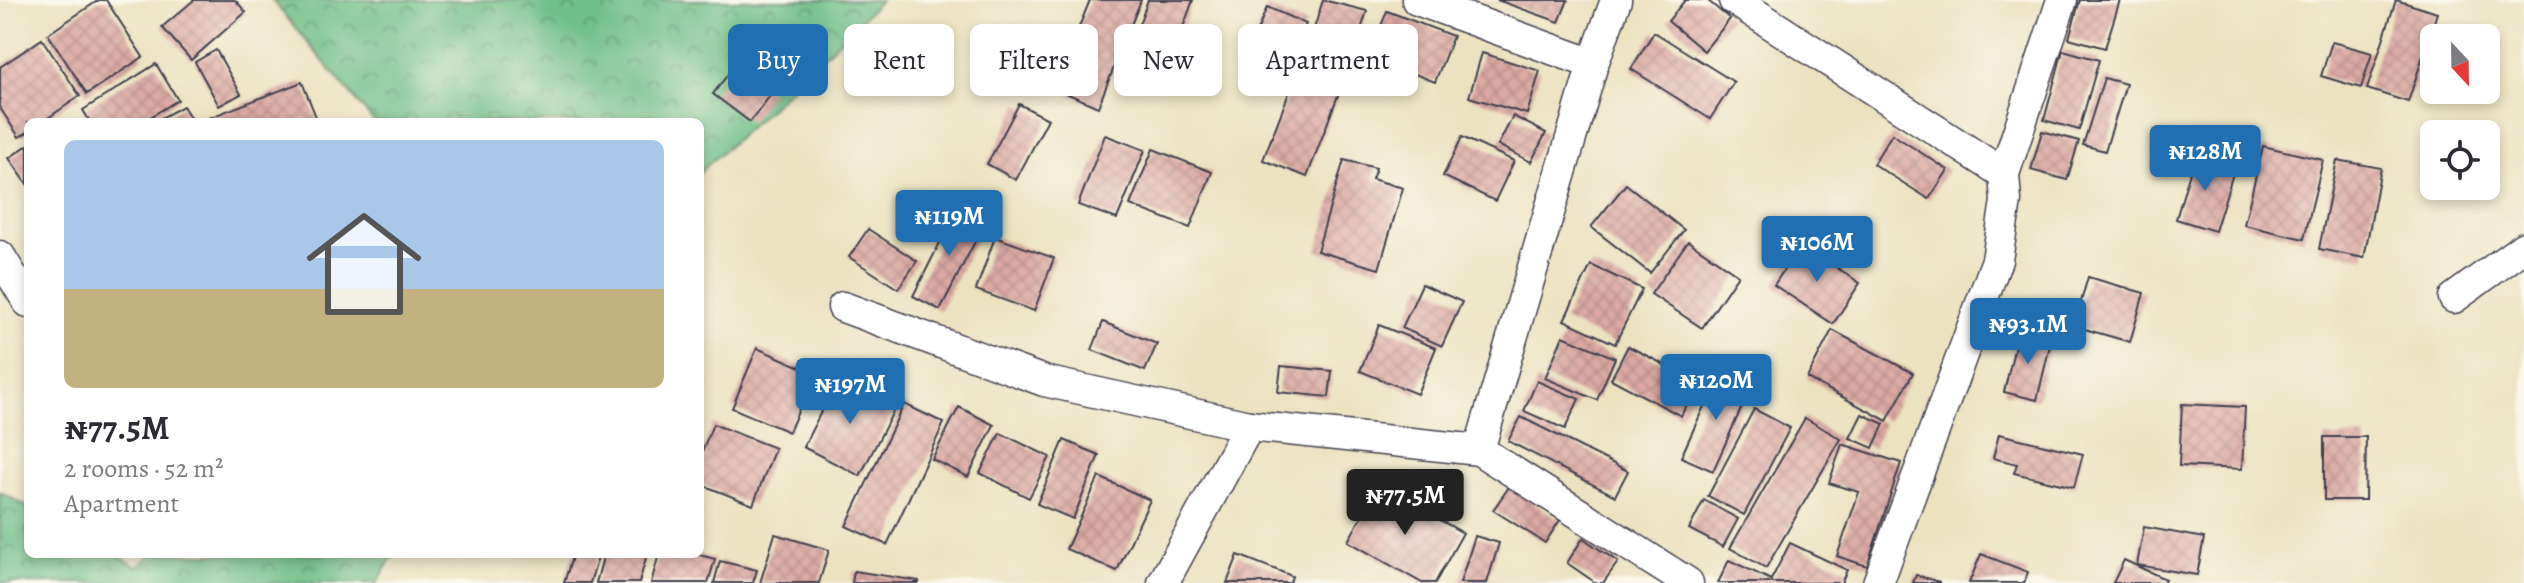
<!DOCTYPE html>
<meta charset="utf-8">
<style>
:root{--surface:#fff;--page:#f7f7f7;--text:#2b2b33;--muted:#7c7c81;--accent:#1f6fb2}
body{margin:0;font-family:Alegreya,serif;background:var(--page);color:var(--text);height:100vh;display:flex;flex-direction:column;font-size:30px;white-space:nowrap}
*{box-sizing:border-box;margin:0}
p{font-size:26px;color:var(--muted)}
.icon{flex:none;width:44px;height:44px;fill:none;stroke:currentColor;stroke-width:2;stroke-linecap:round;stroke-linejoin:round}
.map{position:relative;flex:1;overflow:hidden}
.panel{position:absolute;left:24px;top:118px;width:680px;height:440px;display:flex;flex-direction:column;background:var(--surface);border-radius:12px;box-shadow:0 4px 12px #0003}
.panel>*{flex:none}
.top-card{position:absolute;left:728px;top:24px;width:760px;height:72px;display:flex;gap:16px}
.needle{width:52px;rotate:158deg}
.fabs{position:absolute;left:2420px;top:24px;display:grid;gap:16px}
.fabs a{display:grid;place-items:center;width:80px;height:80px;border-radius:12px;background:var(--surface);box-shadow:0 4px 12px #0003;font-size:40px}
.price{position:absolute;translate:-50% -68px;padding:0 18px;border-radius:8px;background:var(--accent);color:#fff;font-size:26px;line-height:52px;filter:drop-shadow(0 2px 4px #0008)}
.price::after{content:'';position:absolute;left:50%;top:48px;width:24px;height:18px;margin-left:-12px;background:inherit;clip-path:polygon(0 0,100% 0,50% 100%)}
.price.selected{background:#222;color:#fff}
ul{padding:0;list-style:none}
li{display:grid;align-content:center;gap:16px;height:424px;padding:0 40px}
li span{display:grid;place-items:center;height:248px;border-radius:12px;color:#555}
li>.icon{margin-inline-start:auto}
span .icon{width:144px;height:144px;fill:#fffc;stroke-width:1}
li b{font-size:34px}
.pill{padding:0 28px;border-radius:12px;background:var(--surface);box-shadow:0 4px 12px #0003;font-size:28px;line-height:72px}
.pill.selected{background:var(--accent);color:#fff}
.map>svg:first-child{display:block}
</style>
<div class="map">
<svg width="2524" height="583" viewBox="0 0 2524 583">
<defs>
<pattern id="forest-crowns" width="20" height="18" patternUnits="userSpaceOnUse" patternTransform="scale(2)"><rect width="20" height="18" fill="#71bf89"/><path d="M2 6a3 3 0 1 1 6 0M12 15a3 3 0 1 1 6 0" fill="none" stroke="#5c9b71"/></pattern>
<pattern id="building-cross-hatch" width="8" height="8" patternUnits="userSpaceOnUse" patternTransform="scale(2)"><rect width="8" height="8" fill="#dba8a3"/><path d="M0 0l8 8M0 8l8-8" fill="none" stroke="#bc908d"/></pattern>
</defs>
<rect width="100%" height="100%" fill="#fbf7ec"/>
<filter id="ink" filterUnits="userSpaceOnUse"><feTurbulence type="fractalNoise" baseFrequency=".0125" numOctaves="2"/><feDisplacementMap in="SourceGraphic" scale="16" xChannelSelector="R" yChannelSelector="G"/><feConvolveMatrix kernelMatrix="1 2 1 2 8 2 1 2 1" color-interpolation-filters="sRGB"/></filter>
<filter id="wash" filterUnits="userSpaceOnUse"><feTurbulence type="fractalNoise" baseFrequency=".006" numOctaves="4" result="noise"/><feDisplacementMap in="SourceGraphic" scale="32" xChannelSelector="R" yChannelSelector="G"/><feGaussianBlur stdDeviation="1.8" result="paint"/><feColorMatrix in="noise" values="0 0 0 0 0 0 0 0 0 0 0 0 0 0 0 0 0 1.4 0 .05"/><feComposite in="paint" operator="in"/></filter>
<g filter="url(#wash)">
<rect width="100%" height="100%" fill="#ebe2c0"/>
<!-- forest -->
<g fill="url(#forest-crowns)" stroke="#4a7062" stroke-width="2">
<path d="M272,0H881L780,99L700,172V122H374Z"/>
<path d="M0,492L28,507V554H115L138,567L152,554H394L377,583H0Z"/>
</g>
<g id="blocks">
<!-- building -->
<g fill="url(#building-cross-hatch)">
<path d="M99,0H106L143,57L87,94L48,34Z"/>
<path d="M194,0H235L246,12L191,60L162,27Z"/>
<path d="M1090,0H1141L1098,107L1054,88Z"/>
<path d="M1148,0H1193L1161,87L1121,73Z"/>
<path d="M1323,0L1367,11L1356,45L1313,32Z"/>
<path d="M1497,0H1568L1559,22Z"/>
<path d="M1685,0H1707L1730,19L1704,51L1668,21Z"/>
<path d="M2080,0H2120L2105,48L2069,38Z"/>
<path d="M2396,0L2437,13L2408,102L2367,89Z"/>
<path d="M1267,7L1306,24L1282,81L1243,65Z"/>
<path d="M1387,11L1453,36L1435,82L1369,56Z"/>
<path d="M1654,32L1734,82L1710,119L1631,69Z"/>
<path d="M1311,36L1354,53L1307,177L1263,160Z"/>
<path d="M42,39L80,96L42,122H28V132L19,137L0,108V67Z"/>
<path d="M2332,42L2372,53L2361,88L2321,76Z"/>
<path d="M216,50L241,94L219,106L195,62Z"/>
<path d="M2063,50L2099,60L2079,130L2044,120Z"/>
<path d="M1482,53L1540,71L1527,114L1469,97Z"/>
<path d="M156,64L178,100L142,122H90L83,110Z"/>
<path d="M735,65L772,93L750,122L713,94Z"/>
<path d="M2104,78L2126,84L2105,151L2083,145Z"/>
<path d="M302,82L318,122H204L203,120Z"/>
<path d="M1019,104L1048,119L1016,180L987,164Z"/>
<path d="M183,106L193,122H163L161,118Z"/>
<path d="M1513,116L1546,133L1531,162L1498,145Z"/>
<path d="M2042,131L2079,141L2067,180L2031,170Z"/>
<path d="M1892,134L1948,170L1929,199L1873,164Z"/>
<path d="M1105,135L1145,150L1117,219L1078,205Z"/>
<path d="M1462,137L1514,161L1495,201L1443,176Z"/>
<path d="M28,145V185L9,158Z"/>
<path d="M2263,146L2323,160L2304,239L2244,225Z"/>
<path d="M1153,149L1212,172L1190,228L1130,205Z"/>
<path d="M2195,155L2235,167L2215,231L2176,219Z"/>
<path d="M1344,160L1376,168L1372,179L1403,188L1379,269L1317,251Z"/>
<path d="M2337,160L2381,168L2364,258L2319,249Z"/>
<path d="M1626,184L1684,230L1650,273L1591,227Z"/>
<path d="M958,207L986,220L940,310L913,296Z"/>
<path d="M868,229L917,261L898,289L849,257Z"/>
<path d="M995,237L1054,258L1034,311L976,290Z"/>
<path d="M1688,241L1738,275L1702,328L1651,294Z"/>
<path d="M1801,244L1860,283L1833,324L1774,285Z"/>
<path d="M1591,265L1642,289L1615,344L1564,320Z"/>
<path d="M2088,277L2144,293L2130,342L2074,326Z"/>
<path d="M1422,284L1462,302L1442,346L1402,328Z"/>
<path d="M1103,322L1157,344L1145,371L1092,350Z"/>
<path d="M1379,325L1436,348L1417,394L1360,371Z"/>
<path d="M1832,330L1913,373L1887,421L1807,378Z"/>
<path d="M2018,333L2051,341L2037,400L2004,392Z"/>
<path d="M1563,336L1615,358L1597,400L1545,378Z"/>
<path d="M1628,346L1698,382L1681,416L1611,379Z"/>
<path d="M757,348L815,373L789,432L732,408Z"/>
<path d="M1281,366L1332,371L1329,397L1278,392Z"/>
<path d="M1719,373L1751,387L1713,471L1681,457Z"/>
<path d="M839,377L896,406L860,476L803,447Z"/>
<path d="M1537,381L1579,399L1565,429L1524,411Z"/>
<path d="M904,404L944,423L887,545L846,526Z"/>
<path d="M2182,404L2245,407L2242,469L2179,466Z"/>
<path d="M959,407L994,425L968,477L932,459Z"/>
<path d="M1754,409L1790,428L1744,515L1708,496Z"/>
<path d="M1862,414L1884,424L1873,448L1850,438Z"/>
<path d="M1521,417L1628,471L1615,496L1508,441Z"/>
<path d="M1805,418L1841,439L1766,568L1730,548Z"/>
<path d="M713,424L775,448L753,505L700,484V457Z"/>
<path d="M1000,433L1050,457L1029,498L980,473Z"/>
<path d="M1999,434L2083,454L2074,487L2014,473L2017,464L1993,458Z"/>
<path d="M2324,437H2366L2365,500H2324Z"/>
<path d="M1064,440L1099,455L1073,519L1037,504Z"/>
<path d="M1842,444L1901,463L1867,566L1837,556L1859,492L1829,483Z"/>
<path d="M1099,477L1150,500L1117,571L1066,549Z"/>
<path d="M1379,486L1463,533L1435,583H1422L1348,541Z"/>
<path d="M1509,487L1560,520L1545,543L1493,510Z"/>
<path d="M1704,500L1738,519L1723,547L1689,529Z"/>
<path d="M2144,527L2204,538L2197,575L2137,565Z"/>
<path d="M775,534L829,550L819,583H760Z"/>
<path d="M1475,536L1499,543L1487,583H1460Z"/>
<path d="M1583,538L1618,562L1603,583H1596L1567,563Z"/>
<path d="M1790,543L1847,570L1841,583H1718L1729,560L1771,580Z"/>
<path d="M573,554H599L590,583H564Z"/>
<path d="M604,554H647L639,583H596Z"/>
<path d="M659,554H696L715,559L708,583H651Z"/>
<path d="M1981,554L2028,572L2024,583H1969Z"/>
<path d="M1238,555L1292,576L1290,583H1227Z"/>
<path d="M2124,560L2165,579L2163,583H2113Z"/>
<path d="M720,561L757,570L753,583H714Z"/>
<path d="M854,571L919,581V583H852Z"/>
<path d="M1916,575L1940,582V583H1913Z"/>
</g>
</g>
</g>
<g filter="url(#ink)">
<use href="#blocks" fill-opacity="0" stroke="#403f4f" stroke-width="2"/>
<g fill="none" stroke-linecap="round" stroke-linejoin="round">
<defs>
<g id="minor">
<path d="M1417,0L1593,64"/>
<path d="M1734,0L2004,174L2006,201L1997,260L1878,583"/>
<path d="M2004,174L2062,0"/>
<path d="M0,256L28,302"/>
<path d="M2454,298L2524,247"/>
<path d="M843,307L1044,381L1249,426L1479,450L1688,583"/>
<path d="M1479,450L1593,64L1616,0"/>
<path d="M1163,583L1249,426"/>
</g>
</defs>
<!-- minor casing -->
<use href="#minor" stroke="#403f4f" stroke-width="33"/>
<!-- minor -->
<use href="#minor" stroke="#fff" stroke-width="30"/>
</g>
</g>
</svg>
<div class="fabs">
<a><svg class="needle" viewBox="-14 -14 28 28"><path d="M0-13l5 13h-10z" fill="#e53935"/><path d="M0 13l5-13h-10z" fill="#7c7c81"/></svg></a>
<a><svg class="icon" aria-label="locate" viewBox="0 0 24 24"><circle cx="12" cy="12" r="6"/><path d="M12 2v4M12 18v4M2 12h4M18 12h4"/></svg></a>
</div>
<b class="price" style="left:2205px;top:193px">₦128M</b>
<b class="price" style="left:949px;top:258px">₦119M</b>
<b class="price" style="left:1817px;top:284px">₦106M</b>
<b class="price" style="left:2028px;top:366px">₦93.1M</b>
<b class="price" style="left:1716px;top:422px">₦120M</b>
<b class="price" style="left:850px;top:426px">₦197M</b>
<b class="price selected" style="left:1405px;top:537px">₦77.5M</b>
<div class="top-card">
<a class="pill selected">Buy</a>
<a class="pill">Rent</a>
<a class="pill">Filters</a>
<a class="pill">New</a>
<a class="pill">Apartment</a>
</div>
<section class="panel">
<ul>
<li><span style="background:linear-gradient(#a9c7e8 60%,#c2b280 0)"><svg class="icon" aria-label="home" viewBox="0 0 24 24"><path d="M3 11l9-7 9 7M6 9v11h12V9"/></svg></span><div><b>₦77.5M</b><p>2 rooms · 52 m²</p><p>Apartment</p></div></li>
</ul>
</section>
</div>
